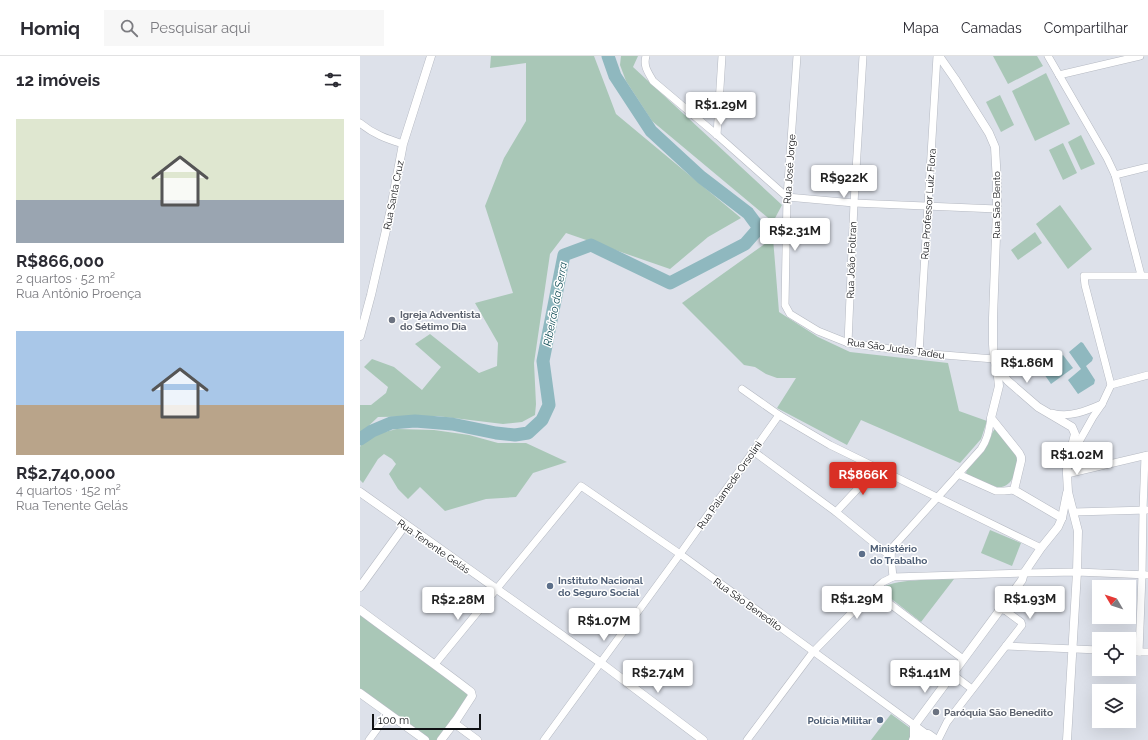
<!DOCTYPE html>
<html lang="pt">
<meta charset="utf-8">
<style>
:root{--surface:#fff;--page:#f7f7f7;--text:#2b2b33;--muted:#7c7c81;--line:#e1e1e2;--accent:#d93025}
body{margin:0;font-family:Raleway,sans-serif;background:var(--page);color:var(--text);height:100vh;display:flex;flex-direction:column;font-size:15px;white-space:nowrap}
*{box-sizing:border-box;margin:0}
p{font-size:13px;color:var(--muted)}
.icon{flex:none;width:22px;height:22px;fill:none;stroke:currentColor;stroke-width:2;stroke-linecap:round;stroke-linejoin:round}
.map{position:relative;flex:1;overflow:hidden}
.drawer{display:flex;flex-direction:column;background:var(--surface);width:360px}
.drawer>*{flex:none}
.needle{width:26px;rotate:309deg}
.tools{position:absolute;left:732px;top:524px;display:grid;gap:8px}
.tools a{display:grid;place-items:center;width:44px;height:44px;border-radius:0px;background:var(--surface);box-shadow:0 4px 16px #0002;font-size:20px}
.scale{position:absolute;left:12px;bottom:10px;width:109px;box-sizing:border-box;padding-left:4px;border:2px solid #101114;border-top:0;font-size:11px;line-height:14px;white-space:nowrap;color:#101114;-webkit-text-stroke:3px #fff;paint-order:stroke}
.price{position:absolute;translate:-50% -34px;padding:0 9px;border-radius:4px;background:#fff;color:#222;font-size:13px;line-height:26px;filter:drop-shadow(0 1px 2px #0008)}
.price::after{content:'';position:absolute;left:50%;top:24px;width:12px;height:9px;margin-left:-6px;background:inherit;clip-path:polygon(0 0,100% 0,50% 100%)}
.price.selected{background:var(--accent);color:#fff}
ul{padding:0;list-style:none}
li{display:grid;align-content:center;gap:8px;height:212px;padding:0 16px}
li span{display:grid;place-items:center;height:124px;border-radius:0px;color:#555}
li>.icon{margin-inline-start:auto}
span .icon{width:72px;height:72px;fill:#fffc;stroke-width:1}
li b{font-size:17px}
h2{display:flex;justify-content:space-between;align-items:center;height:48px;padding:0 16px;font-size:17px}
header{display:flex;align-items:center;gap:24px;box-sizing:border-box;height:56px;padding:0 20px;background:var(--surface);border-bottom:1px solid var(--line)}
header strong{font-size:19px}
nav{display:flex;gap:22px;margin-inline-start:auto;font-size:14px}
.search{width:280px;height:36px;background:var(--page);display:flex;align-items:center;gap:10px;box-sizing:border-box;padding:0 14px;border-radius:0px;color:var(--muted);font-size:15px}
main{display:flex;flex:1;min-height:0}
.map>svg:first-child{display:block}
</style>
<header>
<strong>Homiq</strong>
<div class="search"><svg class="icon" aria-label="search" viewBox="0 0 24 24"><circle cx="10" cy="10" r="6"/><path d="M15 15l6 6"/></svg>Pesquisar aqui</div>
<nav><a>Mapa</a><a>Camadas</a><a>Compartilhar</a></nav>
</header>
<main>
<section class="drawer">
<h2>12 imóveis<svg class="icon" aria-label="filters" viewBox="0 0 24 24"><path d="M4 7h16M4 17h16"/><circle cx="9" cy="7" r="2"/><circle cx="15" cy="17" r="2"/></svg></h2>
<ul>
<li><span style="background:linear-gradient(#dfe7d0 65%,#9aa5b1 0)"><svg class="icon" aria-label="home" viewBox="0 0 24 24"><path d="M3 11l9-7 9 7M6 9v11h12V9"/></svg></span><div><b>R$866,000</b><p>2 quartos · 52 m²</p><p>Rua Antônio Proença</p></div></li>
<li><span style="background:linear-gradient(#a9c7e8 60%,#b9a48a 0)"><svg class="icon" aria-label="home" viewBox="0 0 24 24"><path d="M3 11l9-7 9 7M6 9v11h12V9"/></svg></span><div><b>R$2,740,000</b><p>4 quartos · 152 m²</p><p>Rua Tenente Gelás</p></div></li>
</ul>
</section>
<div class="map">
<svg width="788" height="684" viewBox="0 0 788 684">
<rect width="100%" height="100%" fill="#dde1ea"/>
<!-- green -->
<g fill="#a9c7b7">
<path d="M131,0H234L256,58L381,162L348,181L310,213L206,177L190,198L174,307L176,348L175,359L162,366L143,368L77,360L18,361L0,378V349H11L26,337L28,331L4,311L12,303L34,311L62,334L81,311L55,288L70,278L119,317L137,310L138,287L115,247L153,237L125,150L144,102L166,65V7L130,12Z"/>
<path d="M261,0H278L273,11L422,149L413,166L292,65L266,25L260,9Z"/>
<path d="M633,0H677L683,10L648,28Z"/>
<path d="M686,17L710,68L675,85L652,35Z"/>
<path d="M640,39L654,69L641,76L626,46Z"/>
<path d="M721,79L735,108L721,114L708,86Z"/>
<path d="M703,87L717,117L703,124L689,94Z"/>
<path d="M700,149L732,193L708,213L676,168Z"/>
<path d="M675,176L682,187L658,204L651,194Z"/>
<path d="M413,182L419,256L458,281L490,296L588,307L599,355L627,365L621,383L600,407L501,364L487,389L417,352L436,322H417L406,318L395,311L384,309L322,247Z"/>
<path d="M37,373L74,374L109,379L138,387H166L207,406L173,417L156,441L126,443L85,455L60,431L48,443L38,433L29,418L36,408L32,403L24,398L18,403L3,427L0,424V391C7,379 24,376 37,373Z"/>
<path d="M635,373C641,380 652,391 656,400C660,411 652,434 637,431C627,428 617,423 608,419L606,417L607,414C614,406 623,398 628,388C631,383 631,377 635,373Z"/>
<path d="M630,474L661,487L652,510L621,497Z"/>
<path d="M594,523L561,566L520,534C531,522 577,524 594,523Z"/>
<path d="M0,556L111,637L78,684H66L0,636Z"/>
<path d="M531,658L550,672V682L549,684H511Z"/>
</g>
<!-- water -->
<g fill="#8fb8bf">
<path d="M721,286L723,287L733,302L732,305L726,310L735,324L734,328L718,338L708,324L721,313L709,296Z"/>
<path d="M703,299L713,312L691,328L682,315Z"/>
</g>
<g fill="none" stroke-linecap="round" stroke-linejoin="round">
<!-- river -->
<path stroke="#8fb8bf" stroke-width="13" d="M0,383L12,375L31,367L55,365L92,368L136,377L155,379L168,377L182,364L189,349L183,305L204,199L231,189L310,227L385,188L399,172L388,157L341,121L291,75L255,20L248,0"/>
<defs>
<g id="minor">
<path d="M286,0C283,10 288,16 293,25L357,79L427,141"/>
<path d="M437,0L427,141L425,249L430,258L458,275L488,287L559,297L634,303"/>
<path d="M688,0L747,102L755,119L781,219"/>
<path d="M699,19L780,0"/>
<path d="M0,67C13,78 27,83 43,88"/>
<path d="M357,79L362,0"/>
<path d="M755,119L788,111"/>
<path d="M427,141L494,147L637,153"/>
<path d="M488,287L494,147L503,0"/>
<path d="M559,297L577,0"/>
<path d="M751,329L788,319"/>
<path d="M382,333L419,359L470,389L681,492"/>
<path d="M692,357C709,362 726,355 742,348"/>
<path d="M393,395L476,456L531,501"/>
<path d="M711,400L733,361L742,348L751,329L725,229L724,220H788"/>
<path d="M598,418L636,435H644L654,434"/>
<path d="M707,418L788,399"/>
<path d="M476,456L517,412"/>
<path d="M714,456L788,454"/>
<path d="M533,521L531,501L532,492L621,393C628,383 629,373 631,362"/>
<path d="M513,535L603,603"/>
<path d="M646,590L739,594"/>
<path d="M769,596H788"/>
<path d="M779,596L782,519L783,454L785,400"/>
<path d="M75,608L221,430L320,498L568,679"/>
<path d="M592,618L612,633"/>
<path d="M9,684L28,658"/>
<path d="M184,684L320,498L419,359"/>
<path d="M387,684L453,596L513,535L523,526L533,521L664,517L717,516L788,519"/>
<path d="M578,684L587,666L662,569L661,566L646,555L639,553"/>
</g>
<g id="tertiary">
<path d="M579,0L595,23L629,77L635,91L637,127V153L633,262V288L634,303L637,312L639,330L631,362L659,397L661,401V405L654,434L702,462"/>
<path d="M0,280L11,239L30,157L43,88L71,0"/>
<path d="M637,312L648,325L678,351L712,371L715,378L707,410V418L708,436L718,475L717,516L707,684"/>
<path d="M0,436L241,607L343,684"/>
<path d="M0,531L45,469"/>
<path d="M0,554C37,582 75,608 111,636L112,640L97,663L81,684"/>
<path d="M0,637L65,684"/>
<path d="M94,667L117,684"/>
<path d="M554,684V670L662,524L664,517L681,492L698,471L702,462L707,437"/>
</g>
<path id="secondary" d="M554,684L558,681L568,679L575,684"/>
</defs>
<!-- minor casing -->
<use href="#minor" stroke="#b5b9c2" stroke-width="8"/>
<!-- tertiary casing -->
<use href="#tertiary" stroke="#b5b9c2" stroke-width="9"/>
<!-- secondary casing -->
<use href="#secondary" stroke="#b5b9c2" stroke-width="11"/>
<!-- minor -->
<use href="#minor" stroke="#fff" stroke-width="7"/>
<!-- tertiary -->
<use href="#tertiary" stroke="#fff" stroke-width="8"/>
<!-- secondary -->
<use href="#secondary" stroke="#fff" stroke-width="10"/>
</g>
<!-- markers -->
<g fill="#6b7280" stroke="#fff" stroke-width="1.5">
<circle cx="32" cy="264" r="4"/>
<circle cx="576" cy="656" r="4"/>
</g>
<g fill="#5c6f8a" stroke="#fff" stroke-width="1.5">
<circle cx="502" cy="498" r="4"/>
<circle cx="190" cy="530" r="4"/>
<circle cx="520" cy="664" r="4"/>
</g>
<g text-anchor="middle" stroke-width="3" stroke-linejoin="round" paint-order="stroke">
<!-- street labels -->
<g font-size="10" fill="#101114" stroke="#fff">
<text transform="translate(429 113) rotate(-86)" y="4">Rua José Jorge</text>
<text transform="translate(33 139) rotate(-79)" y="4">Rua Santa Cruz</text>
<text transform="translate(568 148) rotate(-86)" y="4">Rua Professor Luiz Flora</text>
<text transform="translate(636 149) rotate(-90)" y="4">Rua São Bento</text>
<text transform="translate(491 204) rotate(-88)" y="4">Rua João Foltran</text>
<text transform="translate(536 292) rotate(8)" y="4">Rua São Judas Tadeu</text>
<text transform="translate(369 429) rotate(-55)" y="4">Rua Palamede Orsolini</text>
<text transform="translate(74 490) rotate(35)" y="4">Rua Tenente Gelás</text>
<text transform="translate(388 548) rotate(36)" y="4">Rua São Benedito</text>
</g>
<!-- worship labels -->
<g font-size="10" font-weight="bold" fill="#5b616d" stroke="#fff" text-anchor="start">
<text x="40" y="262">Igreja Adventista<tspan x="40" dy="12">do Sétimo Dia</tspan></text>
<text x="584" y="660">Paróquia São Benedito</text>
</g>
<!-- service labels -->
<g font-size="10" font-weight="bold" fill="#4e5e75" stroke="#fff" text-anchor="start">
<text x="510" y="496">Ministério<tspan x="510" dy="12">do Trabalho</tspan></text>
<text x="198" y="528">Instituto Nacional<tspan x="198" dy="12">do Seguro Social</tspan></text>
<text x="512" y="668" text-anchor="end">Polícia Militar</text>
</g>
<!-- water labels -->
<g font-size="11" font-style="italic" fill="#0a4952" stroke="#fff">
<text transform="translate(195 248) rotate(-79)" y="4">Ribeirão da Serra</text>
</g>
</g>
</svg>
<div class="tools">
<a><svg class="needle" viewBox="-14 -14 28 28"><path d="M0-13l5 13h-10z" fill="#e53935"/><path d="M0 13l5-13h-10z" fill="#7c7c81"/></svg></a>
<a><svg class="icon" aria-label="locate" viewBox="0 0 24 24"><circle cx="12" cy="12" r="6"/><path d="M12 2v4M12 18v4M2 12h4M18 12h4"/></svg></a>
<a><svg class="icon" aria-label="layers" viewBox="0 0 24 24"><path d="M12 4l9 5-9 5-9-5zM3 14l9 5 9-5"/></svg></a>
</div>
<div class="scale">100 m</div>
<b class="price" style="left:361px;top:70px">R$1.29M</b>
<b class="price" style="left:484px;top:143px">R$922K</b>
<b class="price" style="left:435px;top:196px">R$2.31M</b>
<b class="price" style="left:667px;top:328px">R$1.86M</b>
<b class="price" style="left:717px;top:420px">R$1.02M</b>
<b class="price selected" style="left:503px;top:440px">R$866K</b>
<b class="price" style="left:497px;top:564px">R$1.29M</b>
<b class="price" style="left:670px;top:564px">R$1.93M</b>
<b class="price" style="left:98px;top:565px">R$2.28M</b>
<b class="price" style="left:244px;top:586px">R$1.07M</b>
<b class="price" style="left:298px;top:638px">R$2.74M</b>
<b class="price" style="left:565px;top:638px">R$1.41M</b>
</div>
</main>
